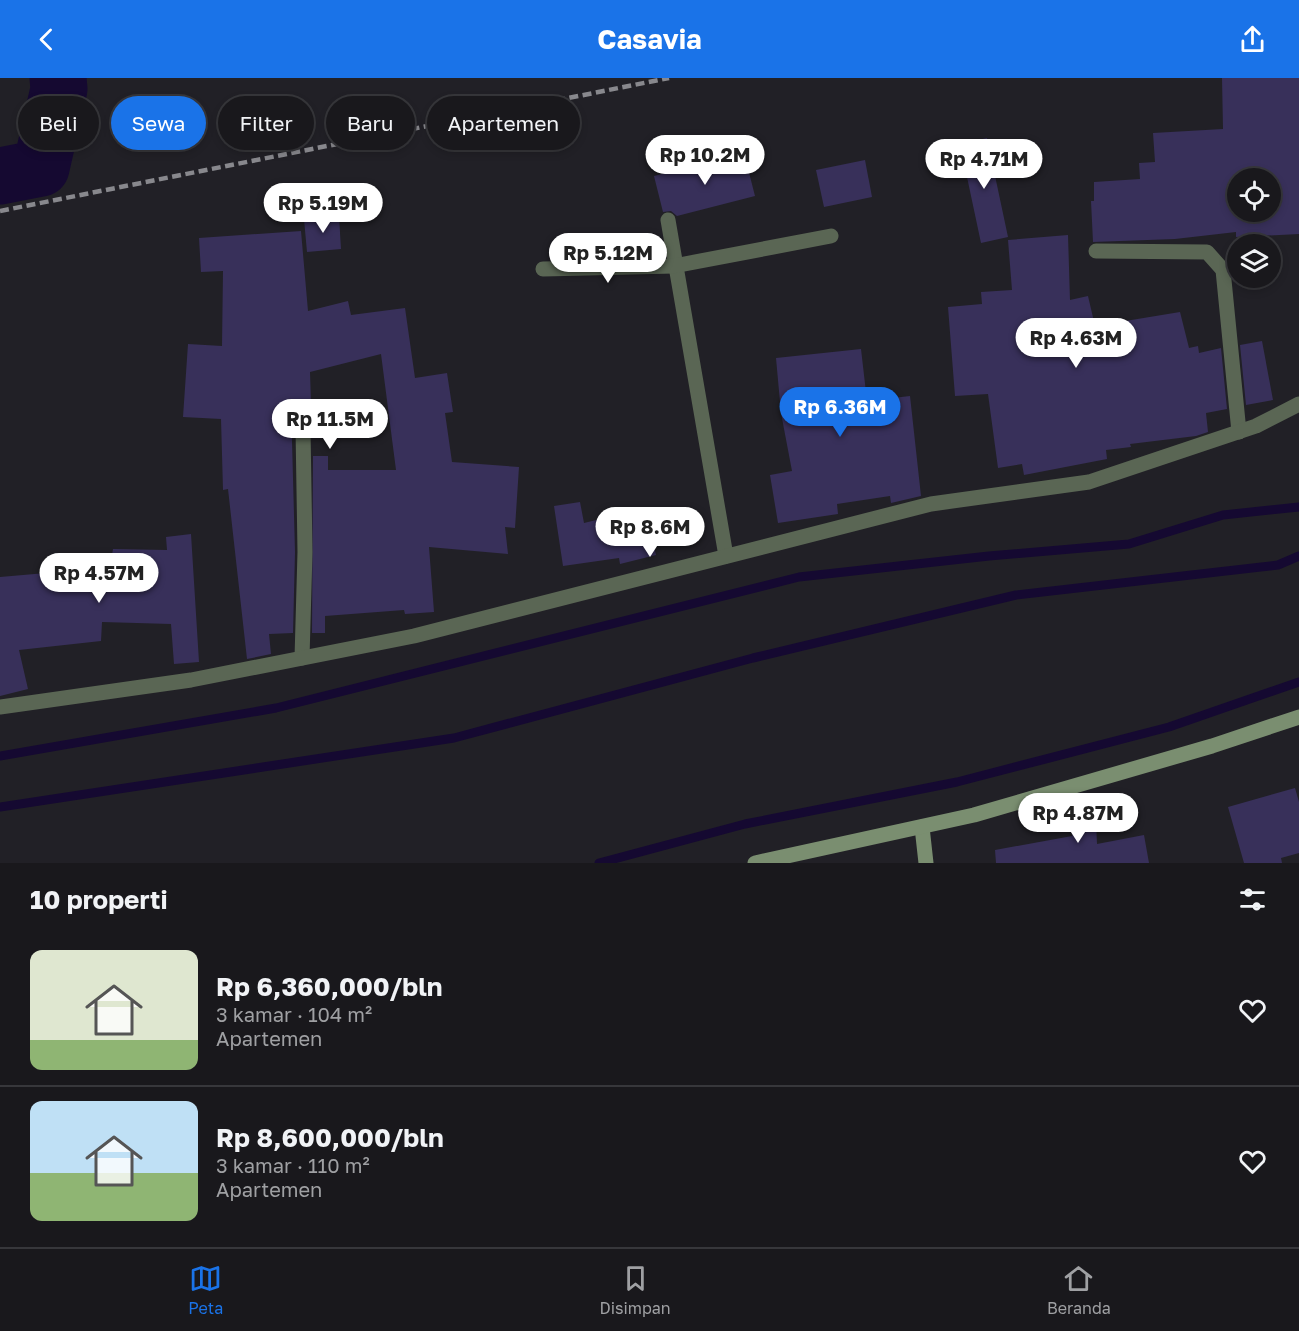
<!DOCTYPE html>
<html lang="id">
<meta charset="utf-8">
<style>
:root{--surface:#19181c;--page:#262529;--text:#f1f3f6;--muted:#9fa0a3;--line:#37373b;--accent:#1a73e8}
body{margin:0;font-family:"Golos Text",sans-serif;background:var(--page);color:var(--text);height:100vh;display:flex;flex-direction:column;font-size:22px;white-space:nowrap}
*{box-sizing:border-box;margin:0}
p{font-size:20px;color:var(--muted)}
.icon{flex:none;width:33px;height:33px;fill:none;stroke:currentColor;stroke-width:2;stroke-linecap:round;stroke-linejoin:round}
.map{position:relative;height:785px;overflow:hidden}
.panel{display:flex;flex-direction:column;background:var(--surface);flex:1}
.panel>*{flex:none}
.hud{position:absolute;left:18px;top:18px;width:600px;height:54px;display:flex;gap:12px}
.fabs{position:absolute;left:1227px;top:90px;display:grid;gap:12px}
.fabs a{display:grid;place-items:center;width:54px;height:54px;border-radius:50%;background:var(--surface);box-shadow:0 3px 9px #0003,0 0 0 2px var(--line);font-size:30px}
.price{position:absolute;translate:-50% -51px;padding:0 14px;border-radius:21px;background:#fff;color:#222;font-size:20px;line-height:39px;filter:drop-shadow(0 2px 3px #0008)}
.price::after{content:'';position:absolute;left:50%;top:36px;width:18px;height:14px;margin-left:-9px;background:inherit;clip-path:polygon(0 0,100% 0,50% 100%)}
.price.current{background:var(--accent);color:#fff}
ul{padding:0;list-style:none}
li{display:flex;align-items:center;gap:18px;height:150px;padding:0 30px}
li+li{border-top:2px solid var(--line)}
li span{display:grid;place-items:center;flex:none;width:168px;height:120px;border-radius:12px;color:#555}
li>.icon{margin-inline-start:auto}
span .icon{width:72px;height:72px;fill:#fffc;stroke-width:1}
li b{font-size:26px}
h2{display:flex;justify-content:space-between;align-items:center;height:72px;padding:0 30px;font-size:26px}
.pill{padding:0 21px;border-radius:27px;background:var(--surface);box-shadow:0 3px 9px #0003,0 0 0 2px var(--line);font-size:21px;line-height:54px}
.pill.current{background:var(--accent);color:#fff}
header{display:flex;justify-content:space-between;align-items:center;height:78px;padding:0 30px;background:var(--accent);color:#fff;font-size:27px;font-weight:700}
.tab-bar{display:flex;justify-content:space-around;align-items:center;height:84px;border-top:2px solid var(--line);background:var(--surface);font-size:16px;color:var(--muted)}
.tab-bar a{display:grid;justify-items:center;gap:3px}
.tab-bar .current{color:var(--accent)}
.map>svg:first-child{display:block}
</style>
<header><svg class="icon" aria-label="back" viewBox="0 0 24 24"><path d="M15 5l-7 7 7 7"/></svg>Casavia<svg class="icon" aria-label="share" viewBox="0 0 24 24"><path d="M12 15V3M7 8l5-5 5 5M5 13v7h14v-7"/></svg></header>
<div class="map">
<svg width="1299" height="785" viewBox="0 0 1299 785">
<rect width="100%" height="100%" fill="#212026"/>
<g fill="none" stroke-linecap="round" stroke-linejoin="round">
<!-- stream -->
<g stroke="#150931" stroke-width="9">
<path d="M0,678L276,630L799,499L989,478L1129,466L1223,437L1299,429"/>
<path d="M0,729L454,660L753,580L1016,517L1278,487L1299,478"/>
<path d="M599,785L745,746L957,704L1169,649L1299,604"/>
</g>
<!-- river -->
<path stroke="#150931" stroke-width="57" d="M0,98L41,90L59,11L58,0"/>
</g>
<!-- building -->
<g fill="#38305a" fill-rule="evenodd">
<path d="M1222,0H1299V156L1236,159V154L1175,161L1093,164L1091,123H1094V104L1140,101L1139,85L1155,84L1153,55L1223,51ZM1238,100H1270V134H1238Z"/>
<path d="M987,60L1008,159L981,165L960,66Z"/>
<path d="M744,75L755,118L677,138L671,133L663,134L654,98Z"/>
<path d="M865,82L872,119L824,129L816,92Z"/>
<path d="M339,138L341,171L307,174L304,141Z"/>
<path d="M301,153L308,233L348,223L351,237L405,230L415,300L447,295L453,334L445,335L452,384L519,389L515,450L505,449L508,476L429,469L434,534L405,536L404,532L325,538V555H312L313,378H328V392H396L381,276L310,294L311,325L291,326L295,474L293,555L269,556L271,576L247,581L228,411L223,412L221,341L183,339L188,266L222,268L223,193L201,194L199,160Z"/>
<path d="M1068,157L1070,222L1088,218L1095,248L1180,234L1189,270L1198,268L1199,275L1221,270L1227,331L1206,335L1208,354L1196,358L1130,366L1131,369L1106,372L1107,381L1024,397L1022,386L998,390L988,316L955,318L948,229L982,226L981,214L1012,212L1008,162Z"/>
<path d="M1262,263L1273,322L1246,327L1240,267Z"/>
<path d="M861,271L867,323L910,318L921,418L891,425L890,418L837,426L838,436L778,445L770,397L792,393L781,335L776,280Z"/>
<path d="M580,424L584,445L645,430L656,477L620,486L619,480L563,488L554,428Z"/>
<path d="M191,456L199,584L174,586L171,546L102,544L101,563L19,572L28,611L0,618V499L69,493V479H87V476L112,477L113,471L167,472L166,459Z"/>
<path d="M1295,710L1299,724V775L1281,780L1282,785H1244L1228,729Z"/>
<path d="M1095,720L1097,766L1144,757L1149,785H996L995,772L1072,758L1070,721Z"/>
</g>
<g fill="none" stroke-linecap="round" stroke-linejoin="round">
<!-- street -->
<g stroke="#5a6654" stroke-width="15">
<path d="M668,142L726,478"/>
<path d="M1096,173L1207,174L1223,192L1239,354"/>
<path d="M543,191L674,188L831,158"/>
<path d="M302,580L305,474L303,350"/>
<path d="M0,629L191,602L414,558L931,426L1089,404L1256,348L1299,326"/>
</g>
<!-- secondary -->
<g stroke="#7a8e70" stroke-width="15">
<path d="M922,749L926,785"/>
<path d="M755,785L974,737L1212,668L1299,639"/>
</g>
<!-- rail -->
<path stroke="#88888d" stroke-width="4.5" stroke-dasharray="9 4.5" stroke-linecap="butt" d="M0,133L669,0"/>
</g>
</svg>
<div class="fabs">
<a><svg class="icon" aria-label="locate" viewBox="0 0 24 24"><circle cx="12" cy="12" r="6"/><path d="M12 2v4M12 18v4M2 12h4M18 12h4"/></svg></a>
<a><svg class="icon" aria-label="layers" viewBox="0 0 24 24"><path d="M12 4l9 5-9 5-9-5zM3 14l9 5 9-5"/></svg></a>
</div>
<b class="price" style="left:705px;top:108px">Rp 10.2M</b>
<b class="price" style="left:984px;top:112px">Rp 4.71M</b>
<b class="price" style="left:323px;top:156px">Rp 5.19M</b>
<b class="price" style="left:608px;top:206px">Rp 5.12M</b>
<b class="price" style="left:1076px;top:291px">Rp 4.63M</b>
<b class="price current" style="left:840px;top:360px">Rp 6.36M</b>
<b class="price" style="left:330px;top:372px">Rp 11.5M</b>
<b class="price" style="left:650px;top:480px">Rp 8.6M</b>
<b class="price" style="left:99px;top:526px">Rp 4.57M</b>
<b class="price" style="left:1078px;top:766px">Rp 4.87M</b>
<div class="hud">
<a class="pill">Beli</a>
<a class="pill current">Sewa</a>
<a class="pill">Filter</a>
<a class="pill">Baru</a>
<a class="pill">Apartemen</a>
</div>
</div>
<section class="panel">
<h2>10 properti<svg class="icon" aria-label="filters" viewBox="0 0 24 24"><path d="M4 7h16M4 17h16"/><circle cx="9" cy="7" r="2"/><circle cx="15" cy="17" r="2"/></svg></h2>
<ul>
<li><span style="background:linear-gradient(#dfe7d0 75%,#8fb573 0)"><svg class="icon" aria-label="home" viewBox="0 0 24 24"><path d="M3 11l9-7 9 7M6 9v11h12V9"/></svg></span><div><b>Rp 6,360,000/bln</b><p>3 kamar · 104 m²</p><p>Apartemen</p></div><svg class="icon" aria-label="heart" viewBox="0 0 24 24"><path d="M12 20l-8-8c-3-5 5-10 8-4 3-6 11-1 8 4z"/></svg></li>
<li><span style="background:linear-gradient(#bfe0f5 60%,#8fb573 0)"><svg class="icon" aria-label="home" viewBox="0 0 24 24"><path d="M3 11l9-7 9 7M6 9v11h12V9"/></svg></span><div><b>Rp 8,600,000/bln</b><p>3 kamar · 110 m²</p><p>Apartemen</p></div><svg class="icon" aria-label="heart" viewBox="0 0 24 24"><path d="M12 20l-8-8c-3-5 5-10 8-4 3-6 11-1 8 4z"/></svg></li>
</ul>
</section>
<nav class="tab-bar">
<a class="current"><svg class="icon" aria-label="map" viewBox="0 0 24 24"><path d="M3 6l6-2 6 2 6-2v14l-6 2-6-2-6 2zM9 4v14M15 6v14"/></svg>Peta</a>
<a><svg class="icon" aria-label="saved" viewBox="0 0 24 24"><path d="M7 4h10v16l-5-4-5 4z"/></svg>Disimpan</a>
<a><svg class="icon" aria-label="home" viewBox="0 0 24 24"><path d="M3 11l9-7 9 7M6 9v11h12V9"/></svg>Beranda</a>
</nav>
